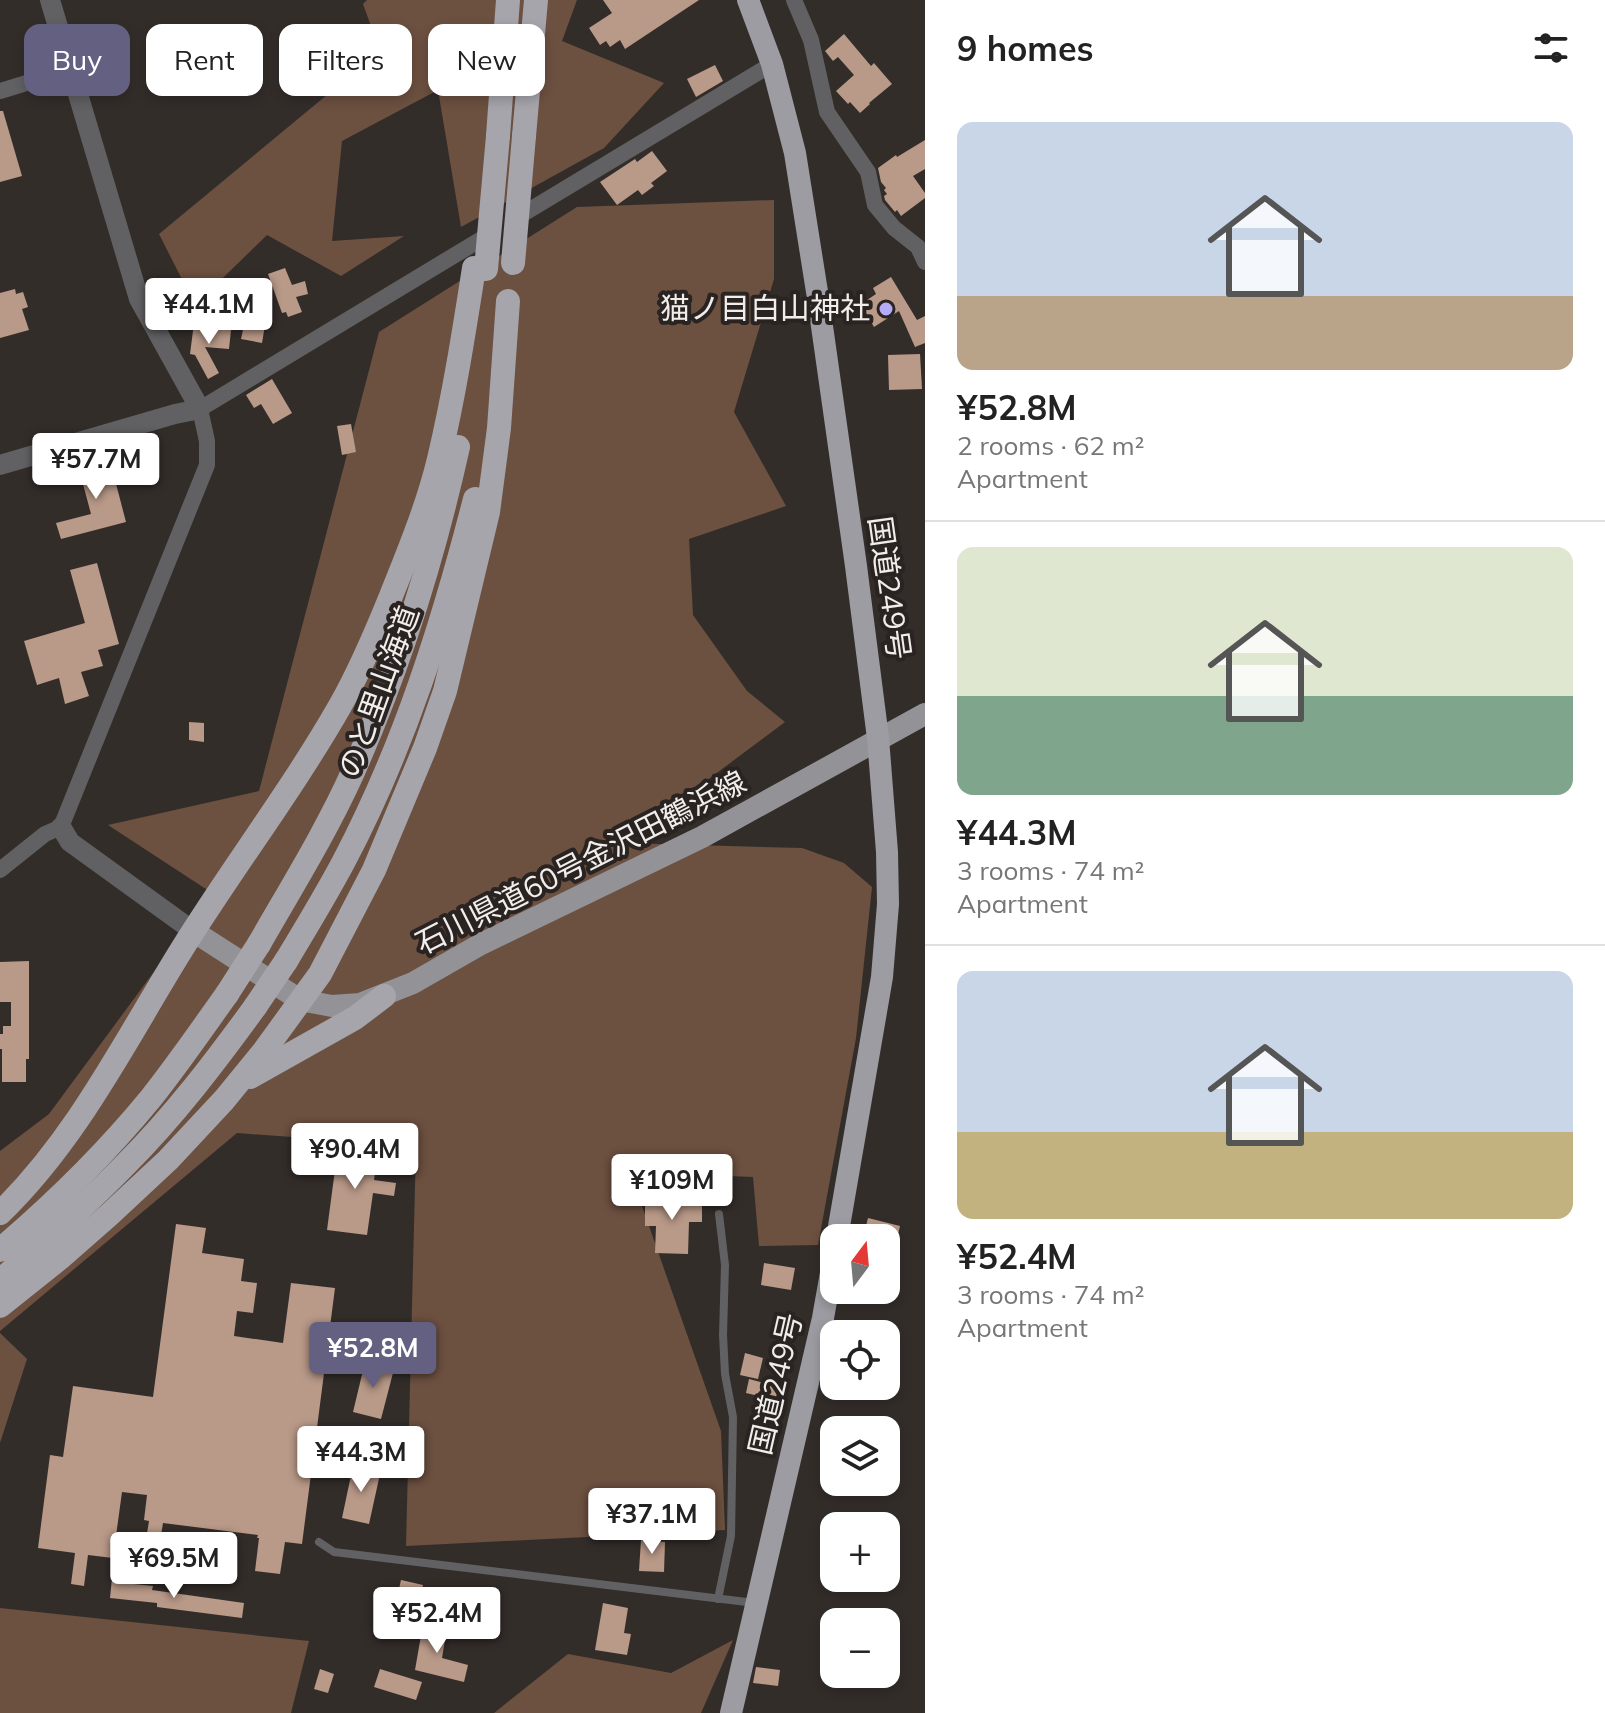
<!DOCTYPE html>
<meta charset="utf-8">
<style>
:root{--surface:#fff;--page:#f6f6f6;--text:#222;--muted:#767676;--line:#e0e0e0;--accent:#646082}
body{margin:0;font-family:Mulish,"Noto Sans JP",sans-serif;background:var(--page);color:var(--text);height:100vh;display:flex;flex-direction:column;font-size:30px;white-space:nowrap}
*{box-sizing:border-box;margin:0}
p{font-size:26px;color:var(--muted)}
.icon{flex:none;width:44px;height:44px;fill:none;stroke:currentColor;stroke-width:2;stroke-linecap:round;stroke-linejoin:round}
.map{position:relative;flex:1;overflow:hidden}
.panel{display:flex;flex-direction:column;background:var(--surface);width:680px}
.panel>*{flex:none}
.top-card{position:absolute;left:24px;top:24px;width:760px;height:72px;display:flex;gap:16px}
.needle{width:52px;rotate:16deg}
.fabs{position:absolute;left:820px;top:1224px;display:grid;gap:16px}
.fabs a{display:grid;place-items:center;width:80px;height:80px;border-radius:16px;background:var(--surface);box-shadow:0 4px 12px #0003;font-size:40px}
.price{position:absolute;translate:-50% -68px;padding:0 18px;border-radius:8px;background:#fff;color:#222;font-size:26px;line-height:52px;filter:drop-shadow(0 2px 4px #0008)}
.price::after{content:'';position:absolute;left:50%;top:48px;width:24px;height:18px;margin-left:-12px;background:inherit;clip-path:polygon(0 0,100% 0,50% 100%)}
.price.current{background:var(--accent);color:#fff}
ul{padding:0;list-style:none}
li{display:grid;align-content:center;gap:16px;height:424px;padding:0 32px}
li+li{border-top:2px solid var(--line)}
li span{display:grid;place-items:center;height:248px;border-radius:16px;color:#555}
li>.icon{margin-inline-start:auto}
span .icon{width:144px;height:144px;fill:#fffc;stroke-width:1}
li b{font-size:34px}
h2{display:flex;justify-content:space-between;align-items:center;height:96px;padding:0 32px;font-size:34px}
.pill{padding:0 28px;border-radius:16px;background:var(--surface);box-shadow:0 4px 12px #0003;font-size:28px;line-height:72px}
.pill.current{background:var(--accent);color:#fff}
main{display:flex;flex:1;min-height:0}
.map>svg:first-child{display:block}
</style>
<main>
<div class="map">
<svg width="925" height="1713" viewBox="0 0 925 1713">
<rect width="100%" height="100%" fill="#332d2a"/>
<!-- forest -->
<g fill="#6c5040">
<path d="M367,0H577L562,41L664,83L604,148L461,227L438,90L342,141L332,241L404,236L341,276L267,235L195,305L159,234L380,51L363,4Z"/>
<path d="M774,200V279L734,412L786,506L689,539L693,615L747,691L785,722L623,843L802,848L844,863L872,887L856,1038L818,1245L759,1246L753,1177L630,1172L721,1431L725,1530L406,1546L416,1146L237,1133L0,1331V1151L49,1114L212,893L108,825L259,791L379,332L577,207Z"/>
<path d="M0,1333L27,1359L0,1443Z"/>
<path d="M0,1608L309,1641L291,1713H0Z"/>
<path d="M733,1640L701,1713H494L568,1654L671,1673Z"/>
</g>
<!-- building -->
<g fill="#b99988">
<path d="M603,0H699L625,49L620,40L610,47L606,41L600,45L589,28L612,13Z"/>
<path d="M844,34L871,66L874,63L892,84L869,103L870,104L860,113L850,102L848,104L836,91L854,75L838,57L833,61L825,51Z"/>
<path d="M715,65L723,81L696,97L687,79Z"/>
<path d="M0,111H3L22,176L0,182Z"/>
<path d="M925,140V169L913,176L925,193V198L901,216L897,210L895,212L885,200L884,196L887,194L884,190L886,188L881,182L878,168L896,155L897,157Z"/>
<path d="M652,151L667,171L651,183L654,186L642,195L638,190L617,205L600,182L635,159L637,162Z"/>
<path d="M285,268L292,285L305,281L308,294L296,297L302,312L288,317L286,312L282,313L268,274Z"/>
<path d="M891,277L917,320L925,316V343L915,347L899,311L874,327L861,304L876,294L873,288Z"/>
<path d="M15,289L16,294L23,292L28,307L22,309L29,330L0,338V293Z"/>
<path d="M251,310L267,313L262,343L241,339L244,325H248Z"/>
<path d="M194,323L195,326L231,330L229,349L205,347L219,373L208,379L195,355L190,354Z"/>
<path d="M920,354L922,389L889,390L888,355Z"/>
<path d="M272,379L292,413L273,424L261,404L254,408L246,395Z"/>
<path d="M351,424L356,452L342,455L337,426Z"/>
<path d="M109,457L126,522L61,539L56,523L91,514L78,465Z"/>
<path d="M97,563L119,644L98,650L103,666L81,672L89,696L65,704L59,678L37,685L24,641L85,623L70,570Z"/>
<path d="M189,722L204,723V742L189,740Z"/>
<path d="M29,961V1059H26V1082H2V1049H0V1034H3V1026H11V1002H0V962Z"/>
<path d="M338,1147L378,1153L374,1180L396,1183L394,1196L373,1193L367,1235L327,1230Z"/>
<path d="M645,1197L702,1198V1222H689L688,1254L655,1253L656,1226H645Z"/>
<path d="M868,1218L900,1226L891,1265H886V1238H863Z"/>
<path d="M176,1224L206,1228L202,1253L244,1259L241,1281L257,1283L253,1313L237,1311L234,1336L283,1343L291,1283L335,1288L302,1544L285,1542L280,1574L255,1571L259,1538H257L258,1535L163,1523L157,1561L143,1558L149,1521L144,1520L147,1495L122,1492L113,1558L88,1555L84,1586L71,1584L75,1553L38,1548L50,1455L63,1457L73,1386L153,1397Z"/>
<path d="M764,1263L795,1268L791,1290L761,1285Z"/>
<path d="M745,1353L763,1358L758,1379L740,1375Z"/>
<path d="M365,1362L394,1369L381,1419L353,1412Z"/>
<path d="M749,1379L779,1387L775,1400L746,1393Z"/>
<path d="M354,1461L368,1464L366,1472L380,1474L369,1524L342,1518Z"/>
<path d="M641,1540L665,1542L664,1572L639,1571Z"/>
<path d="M112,1578L134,1580V1584L153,1586L152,1590L244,1603L242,1618L157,1607V1603L110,1598Z"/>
<path d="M401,1580L423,1585L414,1625L392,1620Z"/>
<path d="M603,1603L628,1608L624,1633L631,1634L627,1655L595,1650Z"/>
<path d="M423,1624L447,1628L442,1658L468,1665L464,1682L415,1670Z"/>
<path d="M756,1667L780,1670L778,1686L753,1683Z"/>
<path d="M320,1669L334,1674L328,1693L314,1689Z"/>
<path d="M380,1669L422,1682L416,1700L374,1687Z"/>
</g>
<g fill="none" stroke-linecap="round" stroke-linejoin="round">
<!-- service -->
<g stroke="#616163" stroke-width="8">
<path d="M319,1542L334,1552L755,1603"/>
<path d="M718,1599L731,1536L733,1417L725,1374L723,1335L725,1265L719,1214"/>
</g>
<!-- minor -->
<g stroke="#616163" stroke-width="16">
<path d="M794,0L811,40L827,112L868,172L875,205L894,228L918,247L925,262"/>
<path d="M0,91L69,70"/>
<path d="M513,220L772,64"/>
<path d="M0,870L45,834L61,827L207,465V441L200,409L493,232"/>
</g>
<!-- tertiary -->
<g stroke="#616163" stroke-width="20">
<path d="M0,465L175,414L200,409L139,299L50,0"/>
<path d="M61,827L70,842L193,931"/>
</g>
<!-- primary -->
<path stroke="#929297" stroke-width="22" d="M193,931L300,1000L332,1006L360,1004L413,983L481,944L702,837L925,714"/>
<!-- trunk -->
<g stroke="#9c9ca2" stroke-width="22">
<path d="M748,0L772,64L795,153L818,298L856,566L878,738L887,852L888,904L882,977L837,1238"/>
<path d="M731,1713L823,1318L834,1256"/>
</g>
<!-- motorway -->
<g stroke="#a6a5ac" stroke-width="24">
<path d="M498,136L508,0"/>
<path d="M524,136L536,0"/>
<path d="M259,944C291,888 326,832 353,772C399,668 433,559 458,447"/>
<path d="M286,961C306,928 326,895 344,861C404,747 443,624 475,499"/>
<path d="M250,1077L355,1018L384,996"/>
<path d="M0,1213C77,1139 126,1039 182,949C233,867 292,790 340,706C360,671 376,633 391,596C409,551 428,505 439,459C454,396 464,332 474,268"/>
<path d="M0,1250C54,1204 106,1153 151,1098C178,1064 202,1029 227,994"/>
<path d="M0,1281C43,1243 86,1205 126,1164C174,1116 215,1062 255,1007"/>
<path d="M0,1306L60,1258L109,1215L168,1160L224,1100L264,1051L320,974L374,870L425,748L445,691L488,512L499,428L508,301"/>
</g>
<!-- motorway-bridge -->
<g stroke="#a6a5ac" stroke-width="24">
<path d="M513,263L524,136"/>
<path d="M486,269L498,136"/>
<path d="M227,994L259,944"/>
<path d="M255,1007L286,961"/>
</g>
</g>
<!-- markers -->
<circle fill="#b5acf8" stroke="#292321" stroke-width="3" cx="886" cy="309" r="8"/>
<g text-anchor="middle" stroke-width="8" stroke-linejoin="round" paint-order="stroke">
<!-- poi labels -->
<g font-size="30" fill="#f1edeb" stroke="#292321" text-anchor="end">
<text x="870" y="319">猫ノ目白山神社</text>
</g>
<!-- street labels -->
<g font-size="30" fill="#f1edeb" stroke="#292321">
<text transform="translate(889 588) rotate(82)" y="10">国道249号</text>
<text transform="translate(379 692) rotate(-70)" y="10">のと里山海道</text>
<text transform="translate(581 863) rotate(-27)" y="10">石川県道60号金沢田鶴浜線</text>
<text transform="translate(776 1384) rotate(-77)" y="10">国道249号</text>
</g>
</g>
</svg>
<div class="fabs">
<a><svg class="needle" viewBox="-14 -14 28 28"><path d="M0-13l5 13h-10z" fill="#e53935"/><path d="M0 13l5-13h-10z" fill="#767676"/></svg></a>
<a><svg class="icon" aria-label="locate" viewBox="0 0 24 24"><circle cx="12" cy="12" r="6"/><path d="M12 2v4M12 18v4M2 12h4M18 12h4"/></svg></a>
<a><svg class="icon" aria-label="layers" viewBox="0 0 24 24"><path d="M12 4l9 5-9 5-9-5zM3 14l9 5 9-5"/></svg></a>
<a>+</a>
<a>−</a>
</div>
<b class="price" style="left:209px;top:346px">¥44.1M</b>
<b class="price" style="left:96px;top:501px">¥57.7M</b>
<b class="price" style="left:355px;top:1191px">¥90.4M</b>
<b class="price" style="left:672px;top:1222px">¥109M</b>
<b class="price current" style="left:373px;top:1390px">¥52.8M</b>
<b class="price" style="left:361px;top:1494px">¥44.3M</b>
<b class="price" style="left:652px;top:1556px">¥37.1M</b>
<b class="price" style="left:174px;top:1600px">¥69.5M</b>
<b class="price" style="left:437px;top:1655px">¥52.4M</b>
<div class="top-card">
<a class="pill current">Buy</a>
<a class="pill">Rent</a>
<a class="pill">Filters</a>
<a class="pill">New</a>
</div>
</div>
<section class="panel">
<h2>9 homes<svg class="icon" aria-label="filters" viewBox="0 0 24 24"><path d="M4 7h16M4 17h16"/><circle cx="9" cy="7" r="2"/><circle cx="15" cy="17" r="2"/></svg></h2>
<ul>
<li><span style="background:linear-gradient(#c9d6e8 70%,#b9a48a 0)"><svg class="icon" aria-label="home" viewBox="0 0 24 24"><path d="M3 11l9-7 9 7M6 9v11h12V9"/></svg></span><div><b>¥52.8M</b><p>2 rooms · 62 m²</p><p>Apartment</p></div></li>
<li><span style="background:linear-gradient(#dfe7d0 60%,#7fa58c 0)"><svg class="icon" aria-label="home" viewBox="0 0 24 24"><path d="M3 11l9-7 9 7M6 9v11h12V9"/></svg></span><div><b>¥44.3M</b><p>3 rooms · 74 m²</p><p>Apartment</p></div></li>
<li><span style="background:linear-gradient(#c9d6e8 65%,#c2b280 0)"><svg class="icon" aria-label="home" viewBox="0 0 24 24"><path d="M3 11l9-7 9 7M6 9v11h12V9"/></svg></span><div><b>¥52.4M</b><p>3 rooms · 74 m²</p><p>Apartment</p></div></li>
</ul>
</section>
</main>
